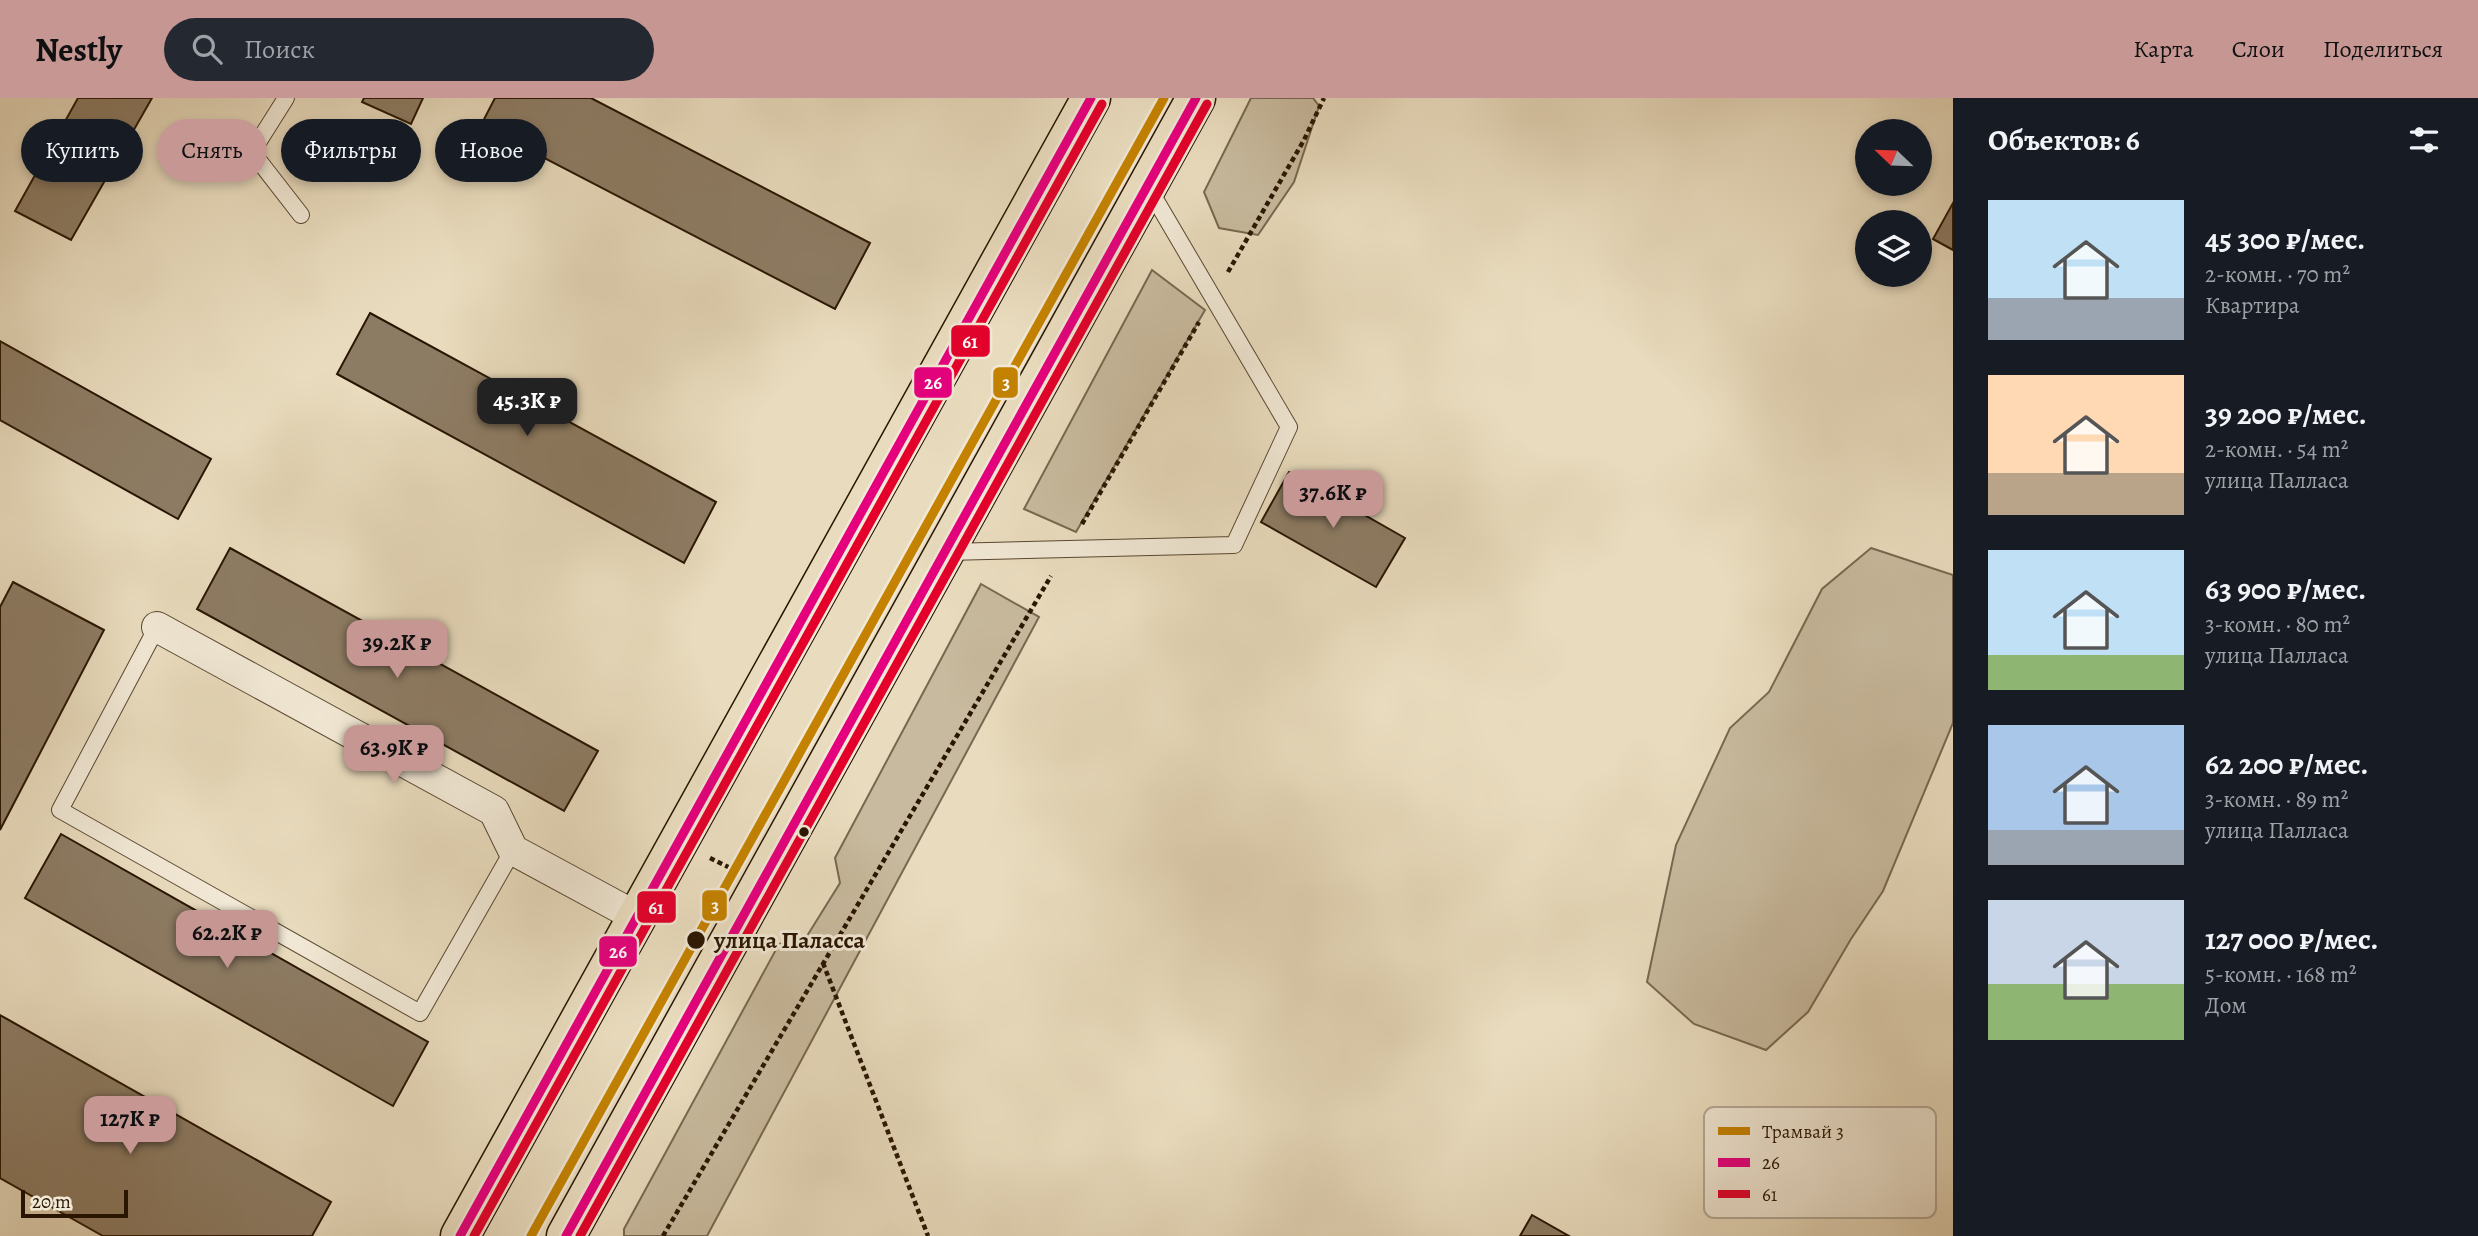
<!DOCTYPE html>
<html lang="ru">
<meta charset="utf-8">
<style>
:root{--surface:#171b24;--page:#242831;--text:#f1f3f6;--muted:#9ea1a6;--accent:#c59692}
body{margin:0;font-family:Alegreya,serif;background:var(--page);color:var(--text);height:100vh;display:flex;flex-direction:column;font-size:26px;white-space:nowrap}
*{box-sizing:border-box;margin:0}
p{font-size:23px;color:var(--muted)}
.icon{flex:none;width:38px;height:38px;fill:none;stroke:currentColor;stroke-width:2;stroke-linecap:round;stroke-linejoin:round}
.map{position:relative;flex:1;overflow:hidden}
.sheet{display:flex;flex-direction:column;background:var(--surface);width:525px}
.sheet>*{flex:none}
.guide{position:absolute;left:21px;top:21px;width:665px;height:63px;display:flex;gap:14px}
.needle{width:46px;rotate:293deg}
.fabs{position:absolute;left:1855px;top:21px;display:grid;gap:14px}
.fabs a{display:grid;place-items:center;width:77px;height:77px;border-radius:50%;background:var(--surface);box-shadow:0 4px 10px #0003;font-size:35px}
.scale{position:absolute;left:21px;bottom:18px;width:107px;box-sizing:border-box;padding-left:7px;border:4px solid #291502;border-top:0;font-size:19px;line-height:24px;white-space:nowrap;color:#291502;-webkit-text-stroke:5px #f1e8d5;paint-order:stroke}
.price{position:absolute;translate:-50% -60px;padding:0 16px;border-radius:14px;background:var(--accent);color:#111;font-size:23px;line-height:46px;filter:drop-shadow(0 2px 4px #0008)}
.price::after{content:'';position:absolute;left:50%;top:42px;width:21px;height:16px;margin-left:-10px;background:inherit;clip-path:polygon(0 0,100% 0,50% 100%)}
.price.active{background:#222;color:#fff}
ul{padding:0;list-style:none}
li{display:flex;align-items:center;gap:21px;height:175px;padding:0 35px}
li span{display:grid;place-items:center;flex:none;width:196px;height:140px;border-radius:0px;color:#555}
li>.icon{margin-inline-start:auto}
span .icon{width:84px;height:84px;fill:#fffc;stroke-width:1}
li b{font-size:30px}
h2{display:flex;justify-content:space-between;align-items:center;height:84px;padding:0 35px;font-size:30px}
.pill{padding:0 24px;border-radius:32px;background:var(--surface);box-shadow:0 4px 10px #0003;font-size:24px;line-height:63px}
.pill.active{background:var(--accent);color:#111}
header{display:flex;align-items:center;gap:42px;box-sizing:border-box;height:98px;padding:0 35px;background:var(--accent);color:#111}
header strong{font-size:33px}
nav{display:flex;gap:38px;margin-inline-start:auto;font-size:24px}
.search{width:490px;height:63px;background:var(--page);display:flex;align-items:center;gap:18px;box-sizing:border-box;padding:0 24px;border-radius:38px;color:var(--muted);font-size:26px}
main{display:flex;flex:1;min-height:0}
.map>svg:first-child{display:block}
</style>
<header>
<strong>Nestly</strong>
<div class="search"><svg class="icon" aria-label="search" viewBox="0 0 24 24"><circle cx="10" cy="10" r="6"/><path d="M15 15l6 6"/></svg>Поиск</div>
<nav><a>Карта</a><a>Слои</a><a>Поделиться</a></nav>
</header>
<main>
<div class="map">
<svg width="1953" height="1138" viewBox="0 0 1953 1138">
<rect width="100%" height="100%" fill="#e9dcbe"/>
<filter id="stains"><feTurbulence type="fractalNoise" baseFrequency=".00286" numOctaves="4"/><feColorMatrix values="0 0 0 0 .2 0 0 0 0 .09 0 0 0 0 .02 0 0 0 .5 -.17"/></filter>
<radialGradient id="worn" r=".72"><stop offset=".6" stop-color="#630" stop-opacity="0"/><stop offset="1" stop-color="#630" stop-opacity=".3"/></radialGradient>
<!-- green -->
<g fill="#c8ba9e" stroke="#786850" stroke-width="2">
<path d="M1251,0H1313L1319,8L1294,84L1258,137L1219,130L1204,94Z"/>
<path d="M1152,172L1205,212L1076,434L1024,411Z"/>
<path d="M1871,450L1953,477V625L1883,793L1851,841L1808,914L1766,952L1694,926L1647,884L1676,747L1730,630L1769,594L1822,491Z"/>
<path d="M981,486L1039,519L707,1138H624V1131L779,846L807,838L840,785L835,760Z"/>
</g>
<!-- building -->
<g fill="#8d7c64" stroke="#291502" stroke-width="2">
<path d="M78,0H152L71,142L15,113Z"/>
<path d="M364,0H423L411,26L362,4Z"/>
<path d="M495,0H591L870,145L835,211L481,27Z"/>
<path d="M1953,105V152L1933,141Z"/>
<path d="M370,215L716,404L684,465L337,276Z"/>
<path d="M0,243L211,361L178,421L0,322Z"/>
<path d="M1289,374L1405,440L1376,489L1261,424Z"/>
<path d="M230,450L598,653L564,713L197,511Z"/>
<path d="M13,484L104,532L0,732V509Z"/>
<path d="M61,736L428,944L393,1008L25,800Z"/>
<path d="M0,917L331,1104L312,1138H103L0,1080Z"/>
<path d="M1532,1117L1569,1138H1520Z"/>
</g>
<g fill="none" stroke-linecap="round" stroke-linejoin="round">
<defs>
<g id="service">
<path d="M286,0L252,54L301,117"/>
<path d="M947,454L1234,447L1289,329L1148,89"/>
<path d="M157,529L60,712L420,915L513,752"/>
</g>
<path id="minor" d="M157,529L494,713L513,752L637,819"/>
<g id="trunk">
<path d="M460,1138L1091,0"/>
<path d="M566,1138L1196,0"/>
</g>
</defs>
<!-- service casing -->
<use href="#service" stroke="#594731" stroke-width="18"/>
<!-- minor casing -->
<use href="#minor" stroke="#594731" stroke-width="32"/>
<!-- trunk casing -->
<use href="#trunk" stroke="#291502" stroke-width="41"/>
<!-- path -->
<g stroke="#291502" stroke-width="4.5" stroke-dasharray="5 3.5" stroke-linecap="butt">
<path d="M1228,174L1304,42L1324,0"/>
<path d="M1082,426L1199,224"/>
<path d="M710,760L730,770"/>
<path d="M823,865L928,1138"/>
<path d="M663,1138L1051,478"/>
</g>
<!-- service -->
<use href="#service" stroke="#f1e8d5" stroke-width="16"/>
<!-- minor -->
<use href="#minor" stroke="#f1e8d5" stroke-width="30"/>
<!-- trunk -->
<use href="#trunk" stroke="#e9dcbe" stroke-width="38"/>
<defs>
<g id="bus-1">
<path d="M460,1138L1091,0"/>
<path d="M566,1138L1196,0"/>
</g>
<g id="bus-2">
<path d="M474,1138L1102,6"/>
<path d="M580,1138L1207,6"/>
</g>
</defs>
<!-- bus-1 casing -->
<use href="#bus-1" stroke="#f1e8d5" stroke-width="14"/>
<!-- bus-2 casing -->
<use href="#bus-2" stroke="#f1e8d5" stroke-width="14"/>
<!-- bus-1 -->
<use href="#bus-1" stroke="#e5007d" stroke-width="9"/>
<!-- bus-2 -->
<use href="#bus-2" stroke="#e4002b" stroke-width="9"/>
<defs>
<path id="tram-1" d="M531,1138L1164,0"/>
</defs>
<!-- tram-1 casing -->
<use href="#tram-1" stroke="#f1e8d5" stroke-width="14"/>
<!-- tram-1 -->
<use href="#tram-1" stroke="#c48200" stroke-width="9"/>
</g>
<!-- markers -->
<g fill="#291502" stroke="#f1e8d5" stroke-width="2.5">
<circle cx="804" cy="734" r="6"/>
<circle cx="696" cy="842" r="10"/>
</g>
<g text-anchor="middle" stroke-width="6" stroke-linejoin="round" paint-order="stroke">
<!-- stop labels -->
<g font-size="24" font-weight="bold" fill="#291502" stroke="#f1e8d5" text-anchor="start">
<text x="714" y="850">улица Паласса</text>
</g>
</g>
<!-- legend -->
<rect x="1704" y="1009" width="232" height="111" rx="10" fill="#f1e8d5" stroke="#b5a996" stroke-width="2"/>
<rect x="1718" y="1029" width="32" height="8" fill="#c48200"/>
<rect x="1718" y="1060" width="32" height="9" fill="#e5007d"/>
<rect x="1718" y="1092" width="32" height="8" fill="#e4002b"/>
<g font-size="19" fill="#291502">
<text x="1762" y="1040">Трамвай 3</text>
<text x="1762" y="1071">26</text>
<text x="1762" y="1103">61</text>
</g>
<g stroke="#f1e8d5" stroke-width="2.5">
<rect x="950" y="226" width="41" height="34" rx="7" fill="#e4002b"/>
<rect x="913" y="268" width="40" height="33" rx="7" fill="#e5007d"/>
<rect x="992" y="268" width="27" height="33" rx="7" fill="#c48200"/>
<rect x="701" y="791" width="27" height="33" rx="7" fill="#c48200"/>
<rect x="636" y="792" width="41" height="34" rx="7" fill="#e4002b"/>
<rect x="598" y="837" width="40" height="33" rx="7" fill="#e5007d"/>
</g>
<g font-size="19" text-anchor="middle" font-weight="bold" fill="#fff">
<text x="970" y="250">61</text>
<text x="933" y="291">26</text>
<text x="1006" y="291">3</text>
<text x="715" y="814">3</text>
<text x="656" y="816">61</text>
<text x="618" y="860">26</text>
</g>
<rect width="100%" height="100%" filter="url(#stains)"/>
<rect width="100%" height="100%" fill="url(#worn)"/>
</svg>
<div class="fabs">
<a><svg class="needle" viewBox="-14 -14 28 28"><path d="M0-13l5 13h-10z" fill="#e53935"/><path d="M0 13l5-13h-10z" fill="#9ea1a6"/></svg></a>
<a><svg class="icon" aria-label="layers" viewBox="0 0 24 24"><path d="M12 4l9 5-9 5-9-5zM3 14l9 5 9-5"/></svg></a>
</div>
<div class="scale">20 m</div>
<b class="price active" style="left:527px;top:340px">45.3K ₽</b>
<b class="price" style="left:1333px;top:432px">37.6K ₽</b>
<b class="price" style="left:397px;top:582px">39.2K ₽</b>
<b class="price" style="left:394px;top:687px">63.9K ₽</b>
<b class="price" style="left:227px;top:872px">62.2K ₽</b>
<b class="price" style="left:130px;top:1058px">127K ₽</b>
<div class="guide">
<a class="pill">Купить</a>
<a class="pill active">Снять</a>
<a class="pill">Фильтры</a>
<a class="pill">Новое</a>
</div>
</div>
<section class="sheet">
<h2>Объектов: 6<svg class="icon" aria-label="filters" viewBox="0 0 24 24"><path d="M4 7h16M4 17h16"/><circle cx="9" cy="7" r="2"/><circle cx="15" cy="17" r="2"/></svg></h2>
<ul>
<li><span style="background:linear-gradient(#bfe0f5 70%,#9aa5b1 0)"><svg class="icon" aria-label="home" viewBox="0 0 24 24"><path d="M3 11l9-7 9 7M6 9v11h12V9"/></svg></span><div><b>45 300 ₽/мес.</b><p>2-комн. · 70 m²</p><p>Квартира</p></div></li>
<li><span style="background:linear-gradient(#ffd9b3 70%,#b9a48a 0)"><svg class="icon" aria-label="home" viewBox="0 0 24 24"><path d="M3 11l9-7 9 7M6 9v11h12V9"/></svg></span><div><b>39 200 ₽/мес.</b><p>2-комн. · 54 m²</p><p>улица Палласа</p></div></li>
<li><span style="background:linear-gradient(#bfe0f5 75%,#8fb573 0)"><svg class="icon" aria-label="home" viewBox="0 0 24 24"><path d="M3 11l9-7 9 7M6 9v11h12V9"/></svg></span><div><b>63 900 ₽/мес.</b><p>3-комн. · 80 m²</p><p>улица Палласа</p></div></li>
<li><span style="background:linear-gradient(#a9c7e8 75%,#9aa5b1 0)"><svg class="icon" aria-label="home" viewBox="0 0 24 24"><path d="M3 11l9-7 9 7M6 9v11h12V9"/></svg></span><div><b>62 200 ₽/мес.</b><p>3-комн. · 89 m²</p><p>улица Палласа</p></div></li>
<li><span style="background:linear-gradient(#c9d6e8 60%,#8fb573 0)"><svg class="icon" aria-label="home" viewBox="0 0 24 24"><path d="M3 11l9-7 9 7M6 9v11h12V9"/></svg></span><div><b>127 000 ₽/мес.</b><p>5-комн. · 168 m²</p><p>Дом</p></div></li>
</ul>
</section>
</main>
